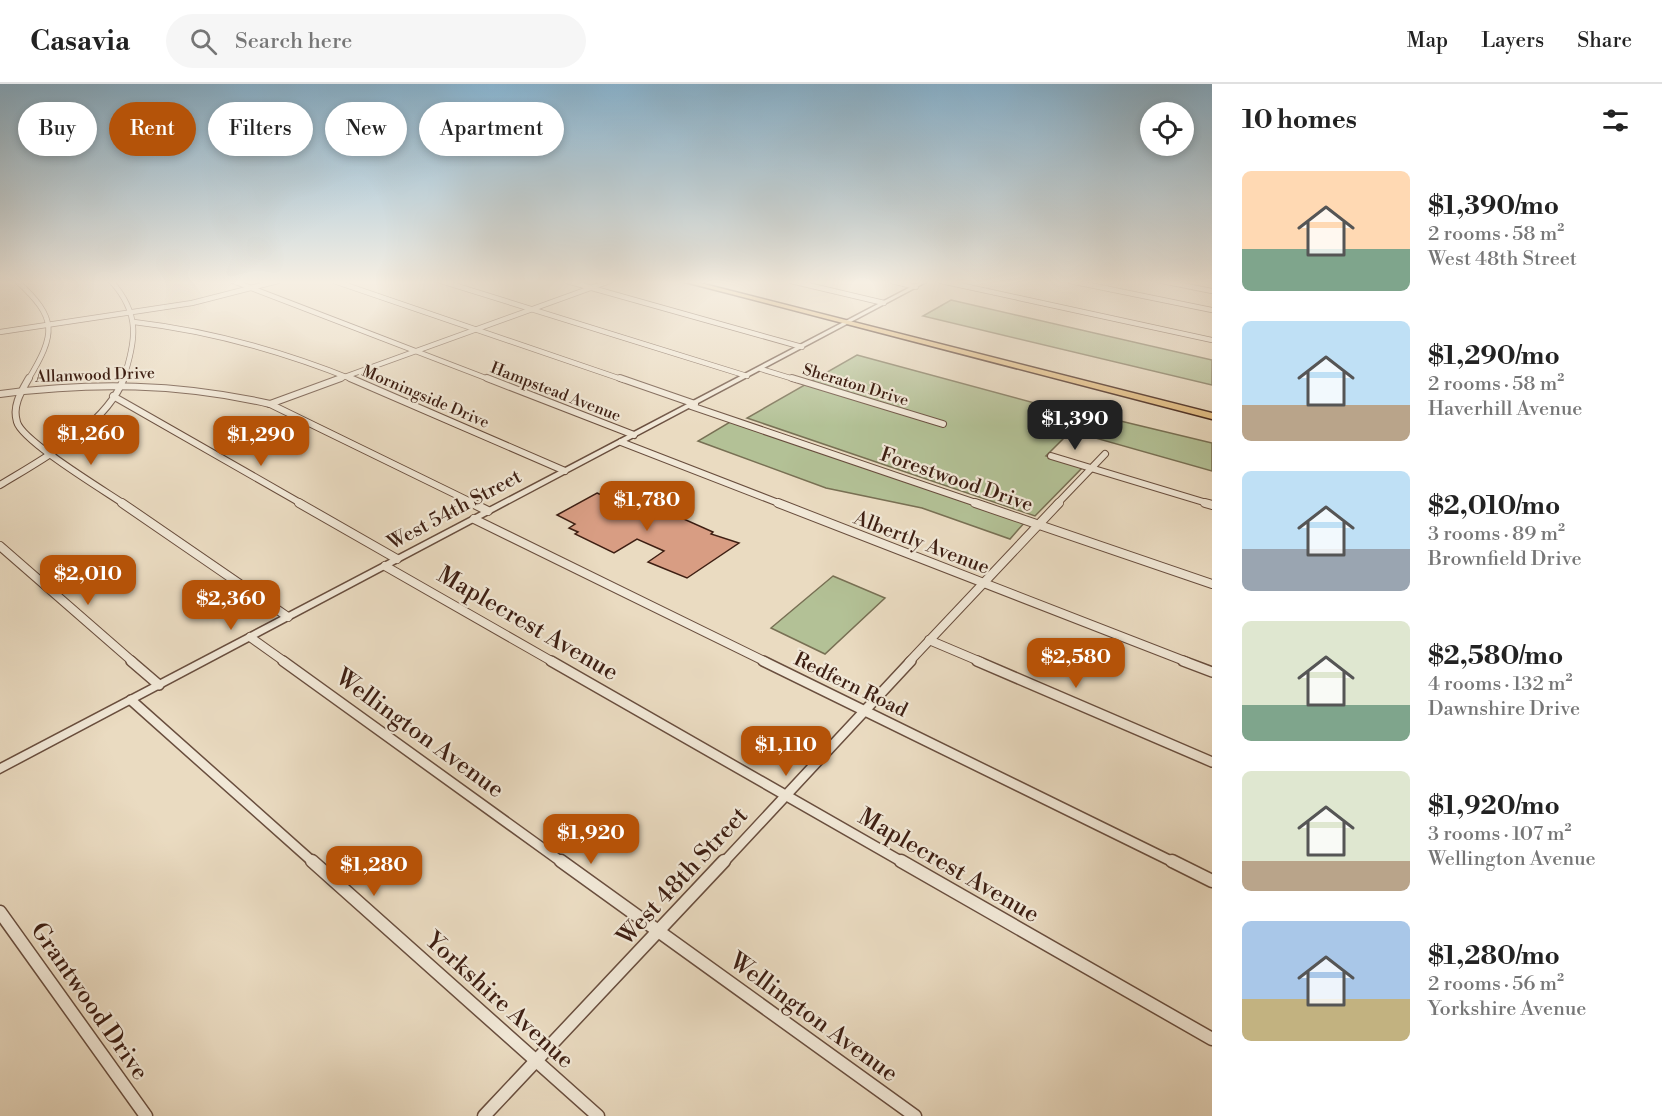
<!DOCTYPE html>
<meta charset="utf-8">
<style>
:root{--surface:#fff;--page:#f6f6f6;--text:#222;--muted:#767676;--line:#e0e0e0;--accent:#b45309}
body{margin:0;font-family:"Libre Bodoni",serif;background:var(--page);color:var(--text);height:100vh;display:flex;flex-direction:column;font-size:22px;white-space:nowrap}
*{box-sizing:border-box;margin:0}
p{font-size:20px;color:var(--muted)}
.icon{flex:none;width:33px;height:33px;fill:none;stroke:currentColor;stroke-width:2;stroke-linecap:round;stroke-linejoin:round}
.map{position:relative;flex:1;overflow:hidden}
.sheet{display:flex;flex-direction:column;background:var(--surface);width:450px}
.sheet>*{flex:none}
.guide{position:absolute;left:18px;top:18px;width:570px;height:54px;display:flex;gap:12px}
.controls{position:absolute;left:1140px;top:18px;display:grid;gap:12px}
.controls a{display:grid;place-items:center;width:54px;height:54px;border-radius:50%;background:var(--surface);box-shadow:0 3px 9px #0003;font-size:30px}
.price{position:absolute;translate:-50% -51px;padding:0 14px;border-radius:12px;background:var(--accent);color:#fff;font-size:20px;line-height:39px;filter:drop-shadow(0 2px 3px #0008)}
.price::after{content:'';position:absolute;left:50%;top:36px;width:18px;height:14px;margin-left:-9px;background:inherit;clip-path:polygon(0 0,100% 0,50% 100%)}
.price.selected{background:#222;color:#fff}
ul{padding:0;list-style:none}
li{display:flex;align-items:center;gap:18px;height:150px;padding:0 30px}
li span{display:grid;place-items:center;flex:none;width:168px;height:120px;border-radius:9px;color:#555}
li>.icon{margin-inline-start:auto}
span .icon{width:72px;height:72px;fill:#fffc;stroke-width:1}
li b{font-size:26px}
h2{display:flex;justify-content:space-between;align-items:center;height:72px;padding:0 30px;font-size:26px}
.chip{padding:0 21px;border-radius:27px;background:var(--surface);box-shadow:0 3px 9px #0003;font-size:21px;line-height:54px}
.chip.selected{background:var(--accent);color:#fff}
header{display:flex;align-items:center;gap:36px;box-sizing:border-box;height:84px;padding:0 30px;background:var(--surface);border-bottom:2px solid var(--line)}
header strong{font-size:28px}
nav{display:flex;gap:33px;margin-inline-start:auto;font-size:21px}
.search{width:420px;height:54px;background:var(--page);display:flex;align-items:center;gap:15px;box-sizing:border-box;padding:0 21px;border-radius:33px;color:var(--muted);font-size:22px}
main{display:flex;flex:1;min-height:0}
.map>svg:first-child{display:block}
</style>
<header>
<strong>Casavia</strong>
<div class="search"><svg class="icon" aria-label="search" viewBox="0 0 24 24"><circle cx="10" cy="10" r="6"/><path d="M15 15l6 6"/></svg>Search here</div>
<nav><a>Map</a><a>Layers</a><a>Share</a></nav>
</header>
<main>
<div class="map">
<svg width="1212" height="1032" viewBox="0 0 1212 1032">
<rect width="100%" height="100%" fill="#eadbc1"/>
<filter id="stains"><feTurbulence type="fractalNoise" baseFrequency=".00333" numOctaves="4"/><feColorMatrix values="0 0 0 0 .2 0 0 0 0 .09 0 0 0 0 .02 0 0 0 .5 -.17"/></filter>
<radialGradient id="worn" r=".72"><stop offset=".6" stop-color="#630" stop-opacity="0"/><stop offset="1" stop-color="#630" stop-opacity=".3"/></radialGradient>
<!-- green -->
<g fill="#b3c196" stroke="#787054" stroke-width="1.5">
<path d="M951,216L1212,276V301L923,232Z"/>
<path d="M857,271L1068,328L1108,334L1212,359V387L1071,347L1046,372L1083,383L1035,432L747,334Z"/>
<path d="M730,338L1025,438L1010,455L922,424L826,404L698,357Z"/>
<path d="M833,492L885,514L825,570L771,544Z"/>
</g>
<!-- building -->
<path fill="#d89d83" stroke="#3e1f13" stroke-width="1.5" d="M597,409L620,419L632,412L713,448L711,450L739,459L687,494L648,478L664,467L637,455L614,469L575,450L578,448L569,444L575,440L557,431Z"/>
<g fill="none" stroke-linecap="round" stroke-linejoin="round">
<defs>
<g id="minor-far4">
<path d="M17,197C58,235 56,249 28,296"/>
<path d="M111,197C141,230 136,257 123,296"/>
<path d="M233,197L491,296"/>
<path d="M334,197L624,296"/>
<path d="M441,197L747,292"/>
<path d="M567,197L802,263"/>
<path d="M791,197L884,219"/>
<path d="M892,197L916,203"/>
<path d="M941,197L1212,256"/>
<path d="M1070,197L1212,226"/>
<path d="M1162,197L1212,207"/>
<path d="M134,238C211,247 282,267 354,296"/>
<path d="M0,248L192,219L278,197"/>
<path d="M761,285L797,296"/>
<path d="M336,296L610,197"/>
</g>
<g id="minor-far3">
<path d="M29,294C21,308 12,322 17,338C22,357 105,407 124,420"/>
<path d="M350,294L565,387"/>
<path d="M487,294L634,351"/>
<path d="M620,294L695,320"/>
<path d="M792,294L943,340"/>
<path d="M0,310C92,298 179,299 270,320L475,420"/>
<path d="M113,312L302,420"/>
<path d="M270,320L341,294"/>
<path d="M691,322L979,420"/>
<path d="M621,358L781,420"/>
<path d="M1051,372L1210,420"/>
<path d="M0,401C41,376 106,342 124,294"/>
<path d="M1057,420L1105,370"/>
</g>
<g id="minor-far2">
<path d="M122,419L288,533"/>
<path d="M299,419L397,475"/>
<path d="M472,419L488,427"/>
<path d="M778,419L1187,578"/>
<path d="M975,419L1212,500"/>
<path d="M1205,419L1212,421"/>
<path d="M474,435L766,578"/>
<path d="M0,462L133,578"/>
<path d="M385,482L553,578"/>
<path d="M250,553L285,578"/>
<path d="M929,556L981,578"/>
<path d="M909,578L1059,419"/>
</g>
<g id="minor-far1">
<path d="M131,577L159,601"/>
<path d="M283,577L563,779"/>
<path d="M551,577L904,779"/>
<path d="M763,577L1175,779"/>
<path d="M977,577L1212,678"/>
<path d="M1183,577L1212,588"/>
<path d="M131,616L314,779"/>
<path d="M723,779L911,577"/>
</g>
<g id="minor">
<path d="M312,777L598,1032"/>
<path d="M561,777L915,1032"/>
<path d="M901,777L1212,955"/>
<path d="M1172,777L1212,797"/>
<path d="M0,828L146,1032"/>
<path d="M484,1032L724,777"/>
</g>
<path id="tertiary" d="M922,197H928L0,689V680Z"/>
<path id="primary" d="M681,197H692L1212,329V335Z"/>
</defs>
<!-- minor-far4 casing -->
<use href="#minor-far4" stroke="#694e3e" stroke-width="6"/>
<!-- minor-far3 casing -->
<use href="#minor-far3" stroke="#694e3e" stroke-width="8"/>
<!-- minor-far2 casing -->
<use href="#minor-far2" stroke="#694e3e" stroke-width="10"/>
<!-- minor-far1 casing -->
<use href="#minor-far1" stroke="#694e3e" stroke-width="12"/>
<!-- minor casing -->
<use href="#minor" stroke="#694e3e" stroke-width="15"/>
<!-- tertiary casing -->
<use href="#tertiary" stroke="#694e3e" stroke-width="3"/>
<!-- primary casing -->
<use href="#primary" stroke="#3e1f13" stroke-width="3"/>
<!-- minor-far4 -->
<use href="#minor-far4" stroke="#f1e8d7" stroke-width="4.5"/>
<!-- minor-far3 -->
<use href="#minor-far3" stroke="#f1e8d7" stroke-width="6"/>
<!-- minor-far2 -->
<use href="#minor-far2" stroke="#f1e8d7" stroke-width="8"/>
<!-- minor-far1 -->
<use href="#minor-far1" stroke="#f1e8d7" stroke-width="9"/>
<!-- minor -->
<use href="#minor" stroke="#f1e8d7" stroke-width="12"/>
<!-- tertiary -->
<use href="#tertiary" fill="#f1e8d7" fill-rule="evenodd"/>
<!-- primary -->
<use href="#primary" fill="#e5be80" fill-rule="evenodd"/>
</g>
<!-- sky -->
<linearGradient id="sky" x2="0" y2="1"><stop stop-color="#88b6d4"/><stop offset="0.58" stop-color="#f6efe3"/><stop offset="1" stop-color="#f6efe3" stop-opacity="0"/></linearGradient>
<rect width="1212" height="342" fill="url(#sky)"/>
<g text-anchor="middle" stroke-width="4.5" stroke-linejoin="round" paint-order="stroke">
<!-- far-street labels -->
<g font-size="16" fill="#3e1f13" stroke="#f1e8d7">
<text transform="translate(95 290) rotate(-2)" y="6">Allanwood Drive</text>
<text transform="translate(856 300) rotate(17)" y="6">Sheraton Drive</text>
<text transform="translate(556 307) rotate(21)" y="6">Hampstead Avenue</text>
<text transform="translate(426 312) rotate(23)" y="6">Morningside Drive</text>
</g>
<!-- street labels -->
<g font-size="20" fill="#3e1f13" stroke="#f1e8d7">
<text transform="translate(957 395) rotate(19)" y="7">Forestwood Drive</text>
<text transform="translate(454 425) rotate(-28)" y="7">West 54th Street</text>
<text transform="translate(922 458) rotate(21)" y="7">Albertly Avenue</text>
<text transform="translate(851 600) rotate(26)" y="7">Redfern Road</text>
</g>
<!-- near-street labels -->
<g font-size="24" fill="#3e1f13" stroke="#f1e8d7">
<text transform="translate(528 539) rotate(30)" y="8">Maplecrest Avenue</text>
<text transform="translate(420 649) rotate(36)" y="8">Wellington Avenue</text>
<text transform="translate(949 781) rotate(30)" y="8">Maplecrest Avenue</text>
<text transform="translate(682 792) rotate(-47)" y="8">West 48th Street</text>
<text transform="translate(500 916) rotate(42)" y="8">Yorkshire Avenue</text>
<text transform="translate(90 917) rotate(55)" y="8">Grantwood Drive</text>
<text transform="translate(814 933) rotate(36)" y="8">Wellington Avenue</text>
</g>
</g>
<rect width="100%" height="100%" filter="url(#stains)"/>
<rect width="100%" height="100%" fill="url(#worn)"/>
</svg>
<div class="controls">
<a><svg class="icon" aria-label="locate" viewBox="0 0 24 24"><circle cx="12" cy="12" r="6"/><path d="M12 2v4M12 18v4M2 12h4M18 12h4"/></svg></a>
</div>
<b class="price selected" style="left:1075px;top:367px">$1,390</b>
<b class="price" style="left:91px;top:382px">$1,260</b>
<b class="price" style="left:261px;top:383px">$1,290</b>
<b class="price" style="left:647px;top:448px">$1,780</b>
<b class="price" style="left:88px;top:522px">$2,010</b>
<b class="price" style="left:231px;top:547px">$2,360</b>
<b class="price" style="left:1076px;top:605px">$2,580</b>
<b class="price" style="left:786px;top:693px">$1,110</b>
<b class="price" style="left:591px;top:781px">$1,920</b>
<b class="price" style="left:374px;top:813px">$1,280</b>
<div class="guide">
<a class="chip">Buy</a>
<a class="chip selected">Rent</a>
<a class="chip">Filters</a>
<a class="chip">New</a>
<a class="chip">Apartment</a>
</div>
</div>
<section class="sheet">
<h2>10 homes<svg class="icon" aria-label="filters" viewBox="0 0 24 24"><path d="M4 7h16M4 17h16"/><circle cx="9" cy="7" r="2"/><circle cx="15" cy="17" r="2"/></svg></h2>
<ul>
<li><span style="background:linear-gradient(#ffd9b3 65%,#7fa58c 0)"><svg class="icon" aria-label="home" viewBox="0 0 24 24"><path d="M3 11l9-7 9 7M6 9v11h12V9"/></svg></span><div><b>$1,390/mo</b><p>2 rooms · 58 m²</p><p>West 48th Street</p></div></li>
<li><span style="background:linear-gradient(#bfe0f5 70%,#b9a48a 0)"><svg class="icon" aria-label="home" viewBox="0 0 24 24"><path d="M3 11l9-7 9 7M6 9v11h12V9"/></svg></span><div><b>$1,290/mo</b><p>2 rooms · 58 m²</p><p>Haverhill Avenue</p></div></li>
<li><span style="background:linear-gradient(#bfe0f5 65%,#9aa5b1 0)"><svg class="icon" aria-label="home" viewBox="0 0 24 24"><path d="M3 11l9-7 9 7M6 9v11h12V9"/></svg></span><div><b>$2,010/mo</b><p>3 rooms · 89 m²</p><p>Brownfield Drive</p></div></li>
<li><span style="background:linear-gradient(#dfe7d0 70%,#7fa58c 0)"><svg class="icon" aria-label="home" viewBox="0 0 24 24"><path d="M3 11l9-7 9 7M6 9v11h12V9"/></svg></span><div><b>$2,580/mo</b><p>4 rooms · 132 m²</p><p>Dawnshire Drive</p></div></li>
<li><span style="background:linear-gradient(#dfe7d0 75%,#b9a48a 0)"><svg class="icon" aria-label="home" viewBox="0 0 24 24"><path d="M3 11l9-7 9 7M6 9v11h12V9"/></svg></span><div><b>$1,920/mo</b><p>3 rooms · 107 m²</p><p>Wellington Avenue</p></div></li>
<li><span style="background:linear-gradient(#a9c7e8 65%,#c2b280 0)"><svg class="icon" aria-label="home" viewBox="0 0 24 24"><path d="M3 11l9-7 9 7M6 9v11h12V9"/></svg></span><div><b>$1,280/mo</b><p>2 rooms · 56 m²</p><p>Yorkshire Avenue</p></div></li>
</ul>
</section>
</main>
